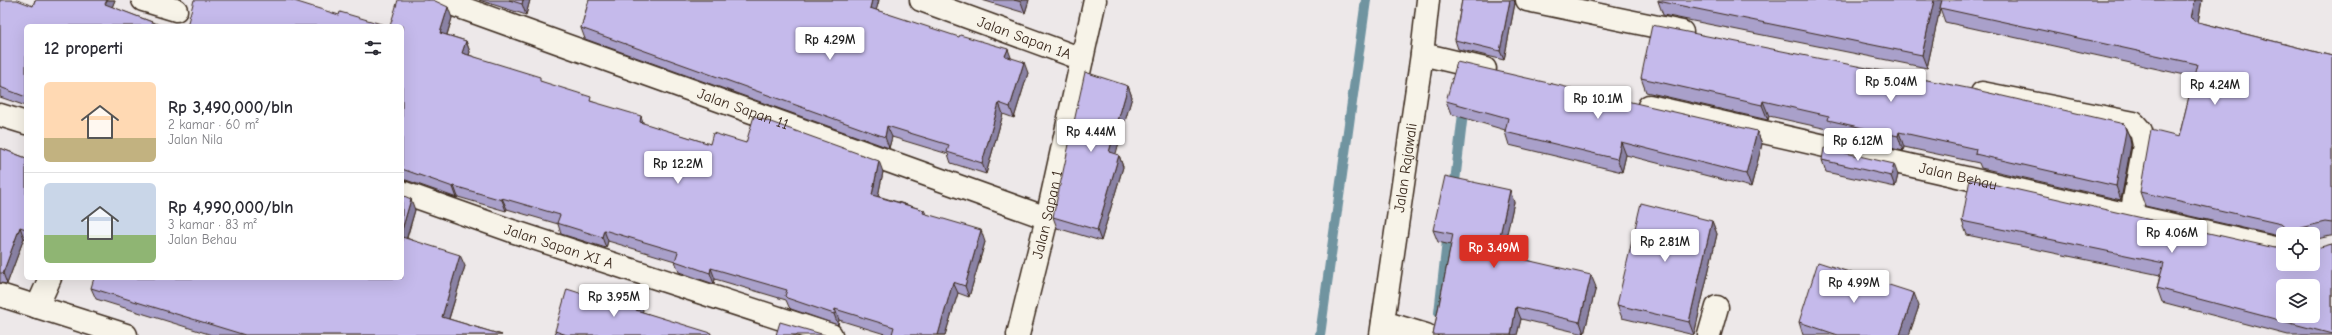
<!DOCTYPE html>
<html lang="id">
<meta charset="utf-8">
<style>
:root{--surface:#fff;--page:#f7f7f7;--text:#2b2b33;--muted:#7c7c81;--line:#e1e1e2;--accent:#d93025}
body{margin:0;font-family:"Comic Neue",sans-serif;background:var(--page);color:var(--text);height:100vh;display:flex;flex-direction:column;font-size:15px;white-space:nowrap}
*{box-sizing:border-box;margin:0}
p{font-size:13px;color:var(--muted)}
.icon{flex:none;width:22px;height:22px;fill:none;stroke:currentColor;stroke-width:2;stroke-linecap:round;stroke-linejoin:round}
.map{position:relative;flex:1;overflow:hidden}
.side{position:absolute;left:24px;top:24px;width:380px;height:256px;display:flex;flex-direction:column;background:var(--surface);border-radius:6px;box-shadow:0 4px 16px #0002}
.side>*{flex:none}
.buttons{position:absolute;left:2276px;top:227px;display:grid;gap:8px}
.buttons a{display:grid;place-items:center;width:44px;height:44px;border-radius:6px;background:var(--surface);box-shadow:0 4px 16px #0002;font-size:20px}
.price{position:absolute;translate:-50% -34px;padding:0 9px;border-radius:4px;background:#fff;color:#222;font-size:13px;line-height:26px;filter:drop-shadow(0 1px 2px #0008)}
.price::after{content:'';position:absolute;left:50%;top:24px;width:12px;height:9px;margin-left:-6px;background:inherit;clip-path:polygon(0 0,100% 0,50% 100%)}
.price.on{background:var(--accent);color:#fff}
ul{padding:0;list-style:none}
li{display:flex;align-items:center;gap:12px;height:100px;padding:0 20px}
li+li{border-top:1px solid var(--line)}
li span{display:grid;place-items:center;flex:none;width:112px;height:80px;border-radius:6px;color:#555}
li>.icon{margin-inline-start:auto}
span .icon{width:48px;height:48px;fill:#fffc;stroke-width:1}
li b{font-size:17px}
h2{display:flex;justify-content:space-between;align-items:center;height:48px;padding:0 20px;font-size:17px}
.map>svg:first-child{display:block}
</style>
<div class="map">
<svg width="2332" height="335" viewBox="0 0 2332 335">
<rect width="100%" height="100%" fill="#ede8e9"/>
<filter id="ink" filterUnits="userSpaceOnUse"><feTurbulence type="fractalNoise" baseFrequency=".025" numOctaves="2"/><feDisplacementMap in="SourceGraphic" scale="8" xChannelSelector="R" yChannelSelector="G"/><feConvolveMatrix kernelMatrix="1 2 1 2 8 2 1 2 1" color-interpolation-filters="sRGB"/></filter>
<g filter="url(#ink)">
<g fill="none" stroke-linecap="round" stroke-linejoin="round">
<!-- stream -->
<g stroke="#7094a0" stroke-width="10">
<path d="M1454,190L1464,105"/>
<path d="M1439,313L1448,232"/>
<path d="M1320,335L1366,0"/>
</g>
<defs>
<g id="minor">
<path d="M143,0L176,10"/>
<path id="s1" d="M440,0L1047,218"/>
<path id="s2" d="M921,0L1082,59"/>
<path d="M1527,0L1682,32"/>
<path d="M1422,54L1485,69"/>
<path d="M1982,93L2134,123L2141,131L2144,145L2131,215"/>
<path id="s3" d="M1649,106L2283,250"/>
<path d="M0,115L26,123"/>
<path id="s4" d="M402,192L512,231L831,335"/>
<path d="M0,295L126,335"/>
<path d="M37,307L50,278"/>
<path d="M1383,322L1426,335"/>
<path id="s5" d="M1018,335L1047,218L1095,0"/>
<path d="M1709,335L1717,307"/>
</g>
<g id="major">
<path id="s6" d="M1381,335L1422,54L1428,0"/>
</g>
</defs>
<!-- minor casing -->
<use href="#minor" stroke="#3b2a1e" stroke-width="25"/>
<!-- major casing -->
<use href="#major" stroke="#3b2a1e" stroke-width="25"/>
<!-- minor -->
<use href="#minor" stroke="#f7f3e8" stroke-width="22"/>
<!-- major -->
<use href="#major" stroke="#f7f3e8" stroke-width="22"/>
</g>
<!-- wall -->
<g fill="#a9a0ca" stroke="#3b2a1e">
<path d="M0,0L33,6L35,0H115L112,7L152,22L26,26V106L0,97Z"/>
<path d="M479,0H530L526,15Z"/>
<path d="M589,0H879L876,10L1011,58L1028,73L1014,118L1003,114L986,174L951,163L948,154L892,137L889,148L585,39L581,28Z"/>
<path d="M982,0H1029L1025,13Z"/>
<path d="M1462,0H1514L1515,3L1504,60L1458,49L1455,40Z"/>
<path d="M2202,0L2198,22L2332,56V236H2330L2313,240V234H2283V237L2145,206L2140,192L2179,137L2194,77L1945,22L1940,8L1927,68L1663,15L1658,1Z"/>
<path d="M452,18L447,35L466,41L470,52L469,55L542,82L593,102L644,124L710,144L746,143L883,172L878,196L924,210L926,214L985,242L969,297L958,293L945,335H888L839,320L838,325L791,309L789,307L786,300L715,279L714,284L679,272L675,261L608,241L606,248L561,234L558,224L507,209L506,211L458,197L457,198L406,180H402V26Z"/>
<path d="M1641,78L2124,124L2130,138L2131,145L2121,200L1981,168L1979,163L1904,147L1903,151L1834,135L1832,130L1769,116L1768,120L1646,92Z"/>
<path d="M1128,86L1132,97L1115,154L1119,155L1123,167L1101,241L1057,228L1053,217Z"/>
<path d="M1446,101L1757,131L1762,144L1751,187L1626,155L1622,172L1509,145L1505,132V130L1451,114Z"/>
<path d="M0,148L26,158V239L24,238L7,284L0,283Z"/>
<path d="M1822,160L1898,175L1895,187L1826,172Z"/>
<path d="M402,195L415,210L407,238L465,266L449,319L502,335H212L96,299L91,288L402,278Z"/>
<path d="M1514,202L1503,250L1596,287L1584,334L1521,319L1517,335H1433L1451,245L1438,242L1433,230Z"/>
<path d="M1712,221L1717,234L1694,335L1622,318L1617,305Z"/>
<path d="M1962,221L2275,248H2282L2283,264L2332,244V335H2288L2162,302L2157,288L2160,275L1967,235Z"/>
<path d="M605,301L643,310L642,312L712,335H556L555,331Z"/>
<path d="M1919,306L1909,335H1803L1799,322Z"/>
</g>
<!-- shaded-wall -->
<g fill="#8a82a4" stroke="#3b2a1e">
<path d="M107,0H115L109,15L105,4Z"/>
<path d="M523,0H530L526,15L522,4Z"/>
<path d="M872,0H879L874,19L870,8Z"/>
<path d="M1022,0H1029L1025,13L1021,2Z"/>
<path d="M1510,0H1514L1515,3L1504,60L1500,51Z"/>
<path d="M1934,0H1942L1927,68L1922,55Z"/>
<path d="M2195,0H2202L2197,27L2191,18Z"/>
<path d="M448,7L452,18L444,44L440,33Z"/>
<path d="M466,41L470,52L466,64L462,53Z"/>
<path d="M1008,49L1012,60L1005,56Z"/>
<path d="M1024,62L1028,73L1014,118L1010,107Z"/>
<path d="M1128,86L1132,97L1113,164L1109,152Z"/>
<path d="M1763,101L1769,116L1768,120L1762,105Z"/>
<path d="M999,103L1003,114L986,174L982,163Z"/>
<path d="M641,116L645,128L640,122Z"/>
<path d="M2124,124L2130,138L2131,145L2121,200L2116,186Z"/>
<path d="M887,126L892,137L889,148L885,137Z"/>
<path d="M1757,131L1762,144L1751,187L1746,174Z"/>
<path d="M1899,132L1904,147L1903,151L1898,136Z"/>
<path d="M1621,142L1626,155L1622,172L1617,159Z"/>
<path d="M1119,155L1123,167L1101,241L1097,230Z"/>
<path d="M879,161L883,172L876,206L872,195Z"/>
<path d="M1894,164L1898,175L1895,187L1891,176Z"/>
<path d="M454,186L458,197L457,198L453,187Z"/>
<path d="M1510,190L1514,202L1501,261L1497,249Z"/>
<path d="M502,198L507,209L506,211L502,200Z"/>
<path d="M411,199L415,210L404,247L402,241V230Z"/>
<path d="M1712,221L1717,234L1694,335L1689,322Z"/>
<path d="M20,227L24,238L7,284L3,273Z"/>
<path d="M2300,228L2302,234H2297Z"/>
<path d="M604,230L608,241L606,248L602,237Z"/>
<path d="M981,230L985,242L969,297L965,286Z"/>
<path d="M460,255L465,266L446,328L442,317Z"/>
<path d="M711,268L715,279L714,284L710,273Z"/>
<path d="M1591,275L1596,287L1584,334L1580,322Z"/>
<path d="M953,282L958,293L945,335H938Z"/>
<path d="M1914,293L1919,306L1909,335H1900Z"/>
<path d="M639,299L643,310L640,321L636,310Z"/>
<path d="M1516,307L1521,319L1517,335H1511Z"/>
<path d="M835,309L839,320L838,325L834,314Z"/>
</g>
<!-- building -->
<g fill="#c5baeb" stroke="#3b2a1e" fill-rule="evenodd">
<path d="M0,0H17L33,6L35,0H107L105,4L152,22L165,26H26V97L0,87Z"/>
<path d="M194,0H291L339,15L340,12L388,26H187Z"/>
<path d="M398,0H433L448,7L440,33L466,41L462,53L540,77V81L591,97L590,101L641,116L640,122L710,144L713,133L746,143L754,116L879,161L872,195L924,210L923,213L981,230L965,286L953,282L938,335H896L892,334L894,327L835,309L834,314L787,298L785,296L787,290L711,268L710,273L675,261L678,252L604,230L602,237L557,223L560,215L502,198V200L454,186L453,187L402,169V26H390Z"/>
<path d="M509,0H523L522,4Z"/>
<path d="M589,0H872L870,8L959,37L960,35L1008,49L1005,56L1024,62L1010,107L999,103L982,163L947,152L949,145L887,126L885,137L581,28Z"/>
<path d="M1014,0H1022L1021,2Z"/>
<path d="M1462,0H1510L1500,51L1455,40Z"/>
<path d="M1658,0H1934L1922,55L1658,1Z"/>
<path d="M1942,0H2195L2191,18L2194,19V21L2332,56V223L2325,222L2300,228L2297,234H2290V232L2281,224L2140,192L2151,130L2179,137L2197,64L1940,8Z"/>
<path d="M1652,25L1972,89L2124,124L2126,131L2116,186L1975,154L1976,149L1899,132L1898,136L1828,120L1829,116L1763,101L1762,105L1641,78Z"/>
<path d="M1457,62L1757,131L1746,174L1621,142L1617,159L1505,132L1508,118L1446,101Z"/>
<path d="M1085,72L1128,86L1109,152L1119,155L1097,230L1053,217Z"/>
<path d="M0,148L26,158V229L20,227L3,273H0Z"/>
<path d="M1824,148L1894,164L1891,176L1822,160Z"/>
<path d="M1445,176L1510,190L1497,249L1527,255L1526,260L1591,275L1580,322L1516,307L1511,335H1433L1453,234L1433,230Z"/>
<path d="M1970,179L2275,248H2282L2283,247V264H2313V249L2332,244V334L2157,288L2164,263L1962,221ZM2283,286H2313V316H2283Z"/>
<path d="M402,195L411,199L402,230Z"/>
<path d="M1641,203L1712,221L1689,322L1617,305Z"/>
<path d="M402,237L460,255L442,317L502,335H245L91,288L94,278H402Z"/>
<path d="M1818,262L1914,293L1900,335H1838L1799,322Z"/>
<path d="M567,289L605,301L608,290L639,299L636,310L711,333L710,335H567L555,331Z"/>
<path d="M780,322L825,335H776Z"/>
</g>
</g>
<g text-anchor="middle" stroke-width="4" stroke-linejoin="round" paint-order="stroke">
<!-- street labels -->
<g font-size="15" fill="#3b2a1e" stroke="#f7f3e8">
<text dy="5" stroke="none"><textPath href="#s2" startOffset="110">Jalan Sapan 1A</textPath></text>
<text dy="5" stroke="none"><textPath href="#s1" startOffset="322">Jalan Sapan 11</textPath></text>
<text dy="5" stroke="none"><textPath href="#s6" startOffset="169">Jalan Rajawali</textPath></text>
<text dy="5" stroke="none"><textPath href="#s3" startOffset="317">Jalan Behau</textPath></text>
<text dy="5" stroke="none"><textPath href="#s5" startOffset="124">Jalan Sapan 1</textPath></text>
<text dy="5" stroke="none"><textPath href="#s4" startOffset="166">Jalan Sapan XI A</textPath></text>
</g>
</g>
</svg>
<div class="buttons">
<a><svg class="icon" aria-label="locate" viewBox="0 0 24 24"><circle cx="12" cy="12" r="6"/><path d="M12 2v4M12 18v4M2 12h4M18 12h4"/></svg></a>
<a><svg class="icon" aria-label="layers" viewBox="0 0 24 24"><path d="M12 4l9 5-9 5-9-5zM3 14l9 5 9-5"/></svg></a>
</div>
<b class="price" style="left:830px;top:61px">Rp 4.29M</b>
<b class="price" style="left:1891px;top:103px">Rp 5.04M</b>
<b class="price" style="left:2215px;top:106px">Rp 4.24M</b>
<b class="price" style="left:1598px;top:120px">Rp 10.1M</b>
<b class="price" style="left:1091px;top:153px">Rp 4.44M</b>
<b class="price" style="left:1858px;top:162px">Rp 6.12M</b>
<b class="price" style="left:678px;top:185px">Rp 12.2M</b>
<b class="price" style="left:2172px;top:254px">Rp 4.06M</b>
<b class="price" style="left:1665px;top:263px">Rp 2.81M</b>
<b class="price on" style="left:1494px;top:269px">Rp 3.49M</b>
<b class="price" style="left:1854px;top:304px">Rp 4.99M</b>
<b class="price" style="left:614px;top:318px">Rp 3.95M</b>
<section class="side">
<h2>12 properti<svg class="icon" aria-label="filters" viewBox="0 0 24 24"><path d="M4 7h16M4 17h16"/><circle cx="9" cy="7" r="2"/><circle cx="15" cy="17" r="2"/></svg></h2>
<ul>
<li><span style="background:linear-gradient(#ffd9b3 70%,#c2b280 0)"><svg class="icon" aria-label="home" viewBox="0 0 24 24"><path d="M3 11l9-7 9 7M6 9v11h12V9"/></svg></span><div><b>Rp 3,490,000/bln</b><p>2 kamar · 60 m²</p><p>Jalan Nila</p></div></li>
<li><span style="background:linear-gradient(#c9d6e8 65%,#8fb573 0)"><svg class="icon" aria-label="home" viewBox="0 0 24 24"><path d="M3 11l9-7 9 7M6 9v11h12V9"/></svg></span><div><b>Rp 4,990,000/bln</b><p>3 kamar · 83 m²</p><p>Jalan Behau</p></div></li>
</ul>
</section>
</div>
